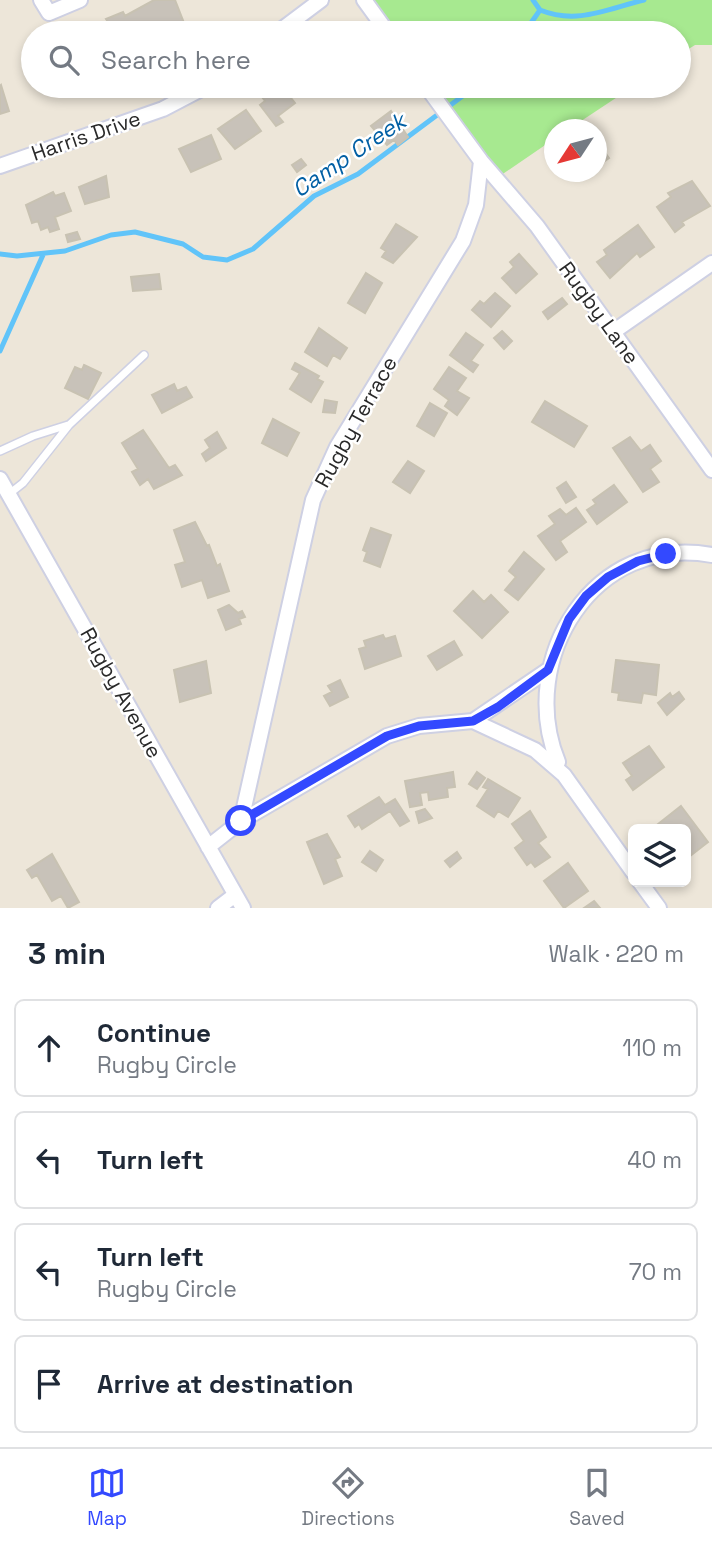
<!DOCTYPE html>
<meta charset="utf-8">
<style>
:root{--surface:#fff;--page:#f6f6f7;--text:#1f2937;--muted:#747a83;--line:#e0e1e3;--accent:#3349ff}
body{margin:0;font-family:"Space Grotesk",sans-serif;background:var(--page);color:var(--text)}
.controls{position:absolute;right:21px;bottom:21px;display:grid;overflow:hidden;border-radius:10px;box-shadow:0 4px 10px #0003}
.controls button{width:63px;height:63px;display:grid;place-items:center;padding:0;border:0;border-bottom:2px solid var(--line);background:var(--surface);color:var(--text);font:35px sans-serif}
.compass{position:absolute;left:544px;top:119px;width:63px;height:63px;border-radius:50%;background:var(--surface);box-shadow:0 4px 10px #0003;rotate:234deg}
.stop{position:absolute;width:21px;height:21px;margin:-16px;border:5px solid #3349ff;border-radius:50%;background:#fff}
.stop.end{background:#3349ff;border-color:#fff;box-shadow:0 2px 7px #0008}
.list{margin:0;padding:0;list-style:none}
h2{display:flex;justify-content:space-between;align-items:center;height:91px;margin:0;padding:0 28px;font-size:30px}
h2 small{font-size:23px;font-weight:400;color:var(--muted)}
.list li{display:grid;grid-template-columns:46px 1fr auto;gap:21px;align-items:center;box-sizing:border-box;height:98px;margin:0 14px 14px;padding:0 14px;border:2px solid var(--line);border-radius:10px}
.list b{display:block;font-size:26px;white-space:nowrap}
.list p{margin:0;font-size:23px;white-space:nowrap;color:var(--muted)}
.list em{font-size:23px;font-style:normal;color:var(--muted)}
.icon{flex:none;width:38px;height:38px;fill:none;stroke:currentColor;stroke-width:2;stroke-linecap:round;stroke-linejoin:round}
.map{position:relative;flex:none;width:712px;height:908px;overflow:hidden}
.search{position:absolute;background:var(--surface);box-shadow:0 4px 10px #0003;left:21px;right:21px;top:21px;height:77px;display:flex;align-items:center;gap:18px;box-sizing:border-box;padding:0 24px;border-radius:38px;color:var(--muted);font-size:26px}
.sheet{height:539px;background:var(--surface)}
nav{display:flex;justify-content:space-around;align-items:center;box-sizing:border-box;height:98px;border-top:2px solid var(--line);background:var(--surface);font-size:19px;color:var(--muted)}
nav a{display:grid;justify-items:center;gap:4px}
nav .on{color:var(--accent)}
.map>svg:first-child{display:block}
.green{fill:#a7e990}
.lines{fill:none;stroke-linecap:round;stroke-linejoin:round}
.stream{stroke:#61c4f9;stroke-width:5}
.building{fill:#c8c2b9;stroke:#c8c2b2;stroke-width:2}
.lane-casing{stroke:#ced0e3;stroke-width:10}
.street-casing{stroke:#ced0e3;stroke-width:18}
.lane{stroke:#fff;stroke-width:7}
.street{stroke:#fff;stroke-width:14}
.route{stroke:#3349ff;stroke-width:9}
.labels{text-anchor:middle;stroke-width:5;stroke-linejoin:round;paint-order:stroke}
.street-label{font-size:21px;fill:#292929;stroke:#fff}
.water-label{font-size:23px;font-style:italic;fill:#015fa4;stroke:#fff}
</style>
<div class="map">
<svg width="712" height="908" viewBox="0 0 712 908">
<rect width="100%" height="100%" fill="#ede6d9"/>
<path class="green" d="M369 0H712V45H695L679 55V33H391Z
M426 86H634L569 129 554 130V139L491 182Z"/>
<g class="lines">
<path class="stream" d="M533 0 540 10
M540 10C577 25 607 9 644 0
M524 33 540 10
M0 254 17 256 65 251 111 235 135 232 183 244 203 257 227 260 253 249 314 196 358 174 476 86
M0 351 43 255"/>
</g>
<path class="building" d="M154 0H175L184 23 159 33H71L108 22 106 19 123 12 125 16Z
M1 85 9 111 0 114V86Z
M304 86H319L310 93Z
M283 88 295 103 278 116 283 122 276 126 260 105 265 101 262 97 273 89 277 93Z
M246 110 261 131 235 149 218 129Z
M391 111 408 137 398 145 394 140 387 145 371 126Z
M211 135 221 159 191 172 179 149Z
M596 141 609 158 596 167Z
M301 159 306 165 297 172 292 165Z
M575 172H591L579 177Z
M106 176 109 197 85 204 79 187Z
M692 181 710 206 682 222 684 225 675 232 657 207 671 197 668 193Z
M53 192 55 196 64 193 71 211 55 217 59 229 50 232 48 227 41 230 38 221 32 223 26 205Z
M396 224 417 237 393 263 382 257 386 251 381 248Z
M638 225 654 247 640 257 637 253 610 278 597 262 607 255 604 250Z
M77 232 80 239 68 242 66 235Z
M519 254 537 274 516 293 502 278 514 267 510 262Z
M366 273 382 283 365 313 348 303Z
M159 274 161 289 133 291 131 277Z
M495 293 510 306 491 327 472 310 480 301 484 304Z
M562 298 567 304 548 319 543 312Z
M319 328 347 348 340 359 333 355 327 366 305 352Z
M502 331 512 341 504 349 494 338Z
M466 333 483 345 471 361 478 365 473 372 450 355Z
M295 363 319 376 317 379 323 382 311 402 290 389 300 373 292 369Z
M84 365 101 373 88 399 65 388 75 367 82 370Z
M449 367 466 378 457 391 469 398 457 415 445 406 449 400 434 389Z
M174 384 177 391 186 387 192 397 162 413 152 395Z
M325 400 337 402 335 413 323 412Z
M545 401 587 426 574 447 532 422Z
M430 403 447 413 434 436 417 426Z
M273 419 299 433 287 456 262 443Z
M143 430 169 468 175 465 182 475 154 489 148 479 140 485 132 472 138 469 122 443Z
M217 432 226 448 206 461 202 454 210 448 205 440Z
M630 437 641 451 650 445 661 461 650 469 659 482 643 492 613 448Z
M408 461 424 471 410 493 393 482Z
M566 482 576 497 566 503 557 488Z
M614 485 627 502 597 524 587 510 596 504 593 500Z
M576 508 586 522 560 541 567 552 556 560 538 536 555 524 549 516 560 509 566 515Z
M195 522 207 546 209 545 217 566 220 564 229 591 208 598 202 580 182 587 175 565 185 562 174 530Z
M371 528 391 535 380 567 364 561 367 552 363 550Z
M524 552 544 569 518 600 505 590 516 577 509 571Z
M473 591 484 602 491 595 508 612 482 638 454 611Z
M229 605 238 613 242 611 245 617 239 619 241 624 226 630 218 610Z
M383 635 385 639 395 636 401 656 365 669 359 649 366 647 364 641Z
M454 641 462 655 437 670 428 656Z
M616 660 659 665 656 695 643 693 641 703 618 700 619 693 612 692Z
M206 661 211 693 180 702 174 670Z
M340 680 348 697 330 706 324 696 332 692 328 686Z
M679 692 684 699 667 715 658 703 670 693 672 697Z
M649 746 664 767 633 790 626 780 632 776 623 763Z
M453 772 455 787 447 788 448 797 429 800 428 792 420 793 422 805 410 807 405 781Z
M477 772 485 778 477 789 469 784Z
M488 779 520 798 508 817 498 811 494 817 477 806 488 789 483 787Z
M379 797 385 805 395 799 409 821 400 826 390 811 362 829 359 824 355 827 348 816Z
M681 806 708 842 690 856 686 850V829H663L658 824Z
M425 809 432 818 419 823 416 812Z
M530 811 546 837 538 843 550 857 535 867 531 862 527 865 515 848 524 841 512 824Z
M327 834 340 857 335 859 342 876 324 884 307 842Z
M370 851 383 860 376 871 362 862Z
M457 852 461 858 450 867 445 861Z
M52 854 79 902 68 908 61 896 52 901 37 875 32 878 27 870Z
M568 863 588 891 564 908 544 881Z
M594 901 600 908H584Z"/>
<g class="lines">
<g class="lane-casing">
<path id="lane" d="M0 451 33 436 68 425
M9 494 23 483 69 425 144 355"/>
</g>
<g class="street-casing">
<path id="street" d="M41 0 49 13 80 0
M364 0 388 33
M277 33 321 0
M426 86 481 161 537 226 712 470
M0 166 163 109 207 86
M613 332 712 263
M0 479 243 908
M473 721 548 670
M556 767 558 762C516 659 594 533 712 555
M241 821 313 500 337 447 463 241 476 205 481 161
M208 847 241 821 387 736 419 726 473 721 535 750 564 775 633 872
M640 882 659 908
M218 908 235 895"/>
</g>
<use href="#lane" class="lane"/>
<use href="#street" class="street"/>
</g>
<g class="lines">
<path class="route" d="M241 821 387 736 419 726 473 721 498 707 548 670 569 619 586 596 608 577 638 561 666 554"/>
</g>
<g class="labels">
<g class="street-label">
<text transform="translate(86 136) rotate(-19)" y="7">Harris Drive</text>
<text transform="translate(599 313) rotate(54)" y="7">Rugby Lane</text>
<text transform="translate(356 422) rotate(-61)" y="7">Rugby Terrace</text>
<text transform="translate(121 693) rotate(61)" y="7">Rugby Avenue</text>
</g>
<g class="water-label">
<text transform="translate(349 155) rotate(-34)" y="8">Camp Creek</text>
</g>
</g>
</svg>
<div class="controls">
<button><svg class="icon" aria-label="layers" viewBox="0 0 24 24"><path d="M12 4l9 5-9 5-9-5zM3 14l9 5 9-5"/></svg></button>
</div>
<svg class="compass" viewBox="-18 -18 36 36"><path d="M0-13l5 13h-10z" fill="#e53935"/><path d="M0 13l5-13h-10z" fill="#747a83"/></svg>
<div class="stop" style="left:241px;top:821px"></div>
<div class="stop end" style="left:666px;top:554px"></div>
<div class="search"><svg class="icon" aria-label="search" viewBox="0 0 24 24"><circle cx="10" cy="10" r="6"/><path d="M15 15l6 6"/></svg>Search here</div>
</div>
<section class="sheet">
<h2>3 min<small>Walk · 220 m</small></h2>
<ul class="list">
<li><svg class="icon" aria-label="ahead" viewBox="0 0 24 24"><path d="M12 20V5M6 11l6-6 6 6"/></svg><div><b>Continue</b><p>Rugby Circle</p></div><em>110 m</em></li>
<li><svg class="icon" aria-label="left" viewBox="0 0 24 24"><path d="M17 20v-9H6M10 6l-5 5 5 5"/></svg><div><b>Turn left</b></div><em>40 m</em></li>
<li><svg class="icon" aria-label="left" viewBox="0 0 24 24"><path d="M17 20v-9H6M10 6l-5 5 5 5"/></svg><div><b>Turn left</b><p>Rugby Circle</p></div><em>70 m</em></li>
<li><svg class="icon" aria-label="arrive" viewBox="0 0 24 24"><path d="M6 21V4h12l-3 4 3 4H6"/></svg><div><b>Arrive at destination</b></div></li>
</ul>
</section>
<nav>
<a class="on"><svg class="icon" aria-label="map" viewBox="0 0 24 24"><path d="M3 6l6-2 6 2 6-2v14l-6 2-6-2-6 2zM9 4v14M15 6v14"/></svg>Map</a>
<a><svg class="icon" aria-label="directions" viewBox="0 0 24 24"><path d="M12 3l9 9-9 9-9-9zM9 14v-3h6M13 9l2 2-2 2"/></svg>Directions</a>
<a><svg class="icon" aria-label="saved" viewBox="0 0 24 24"><path d="M7 4h10v16l-5-4-5 4z"/></svg>Saved</a>
</nav>
